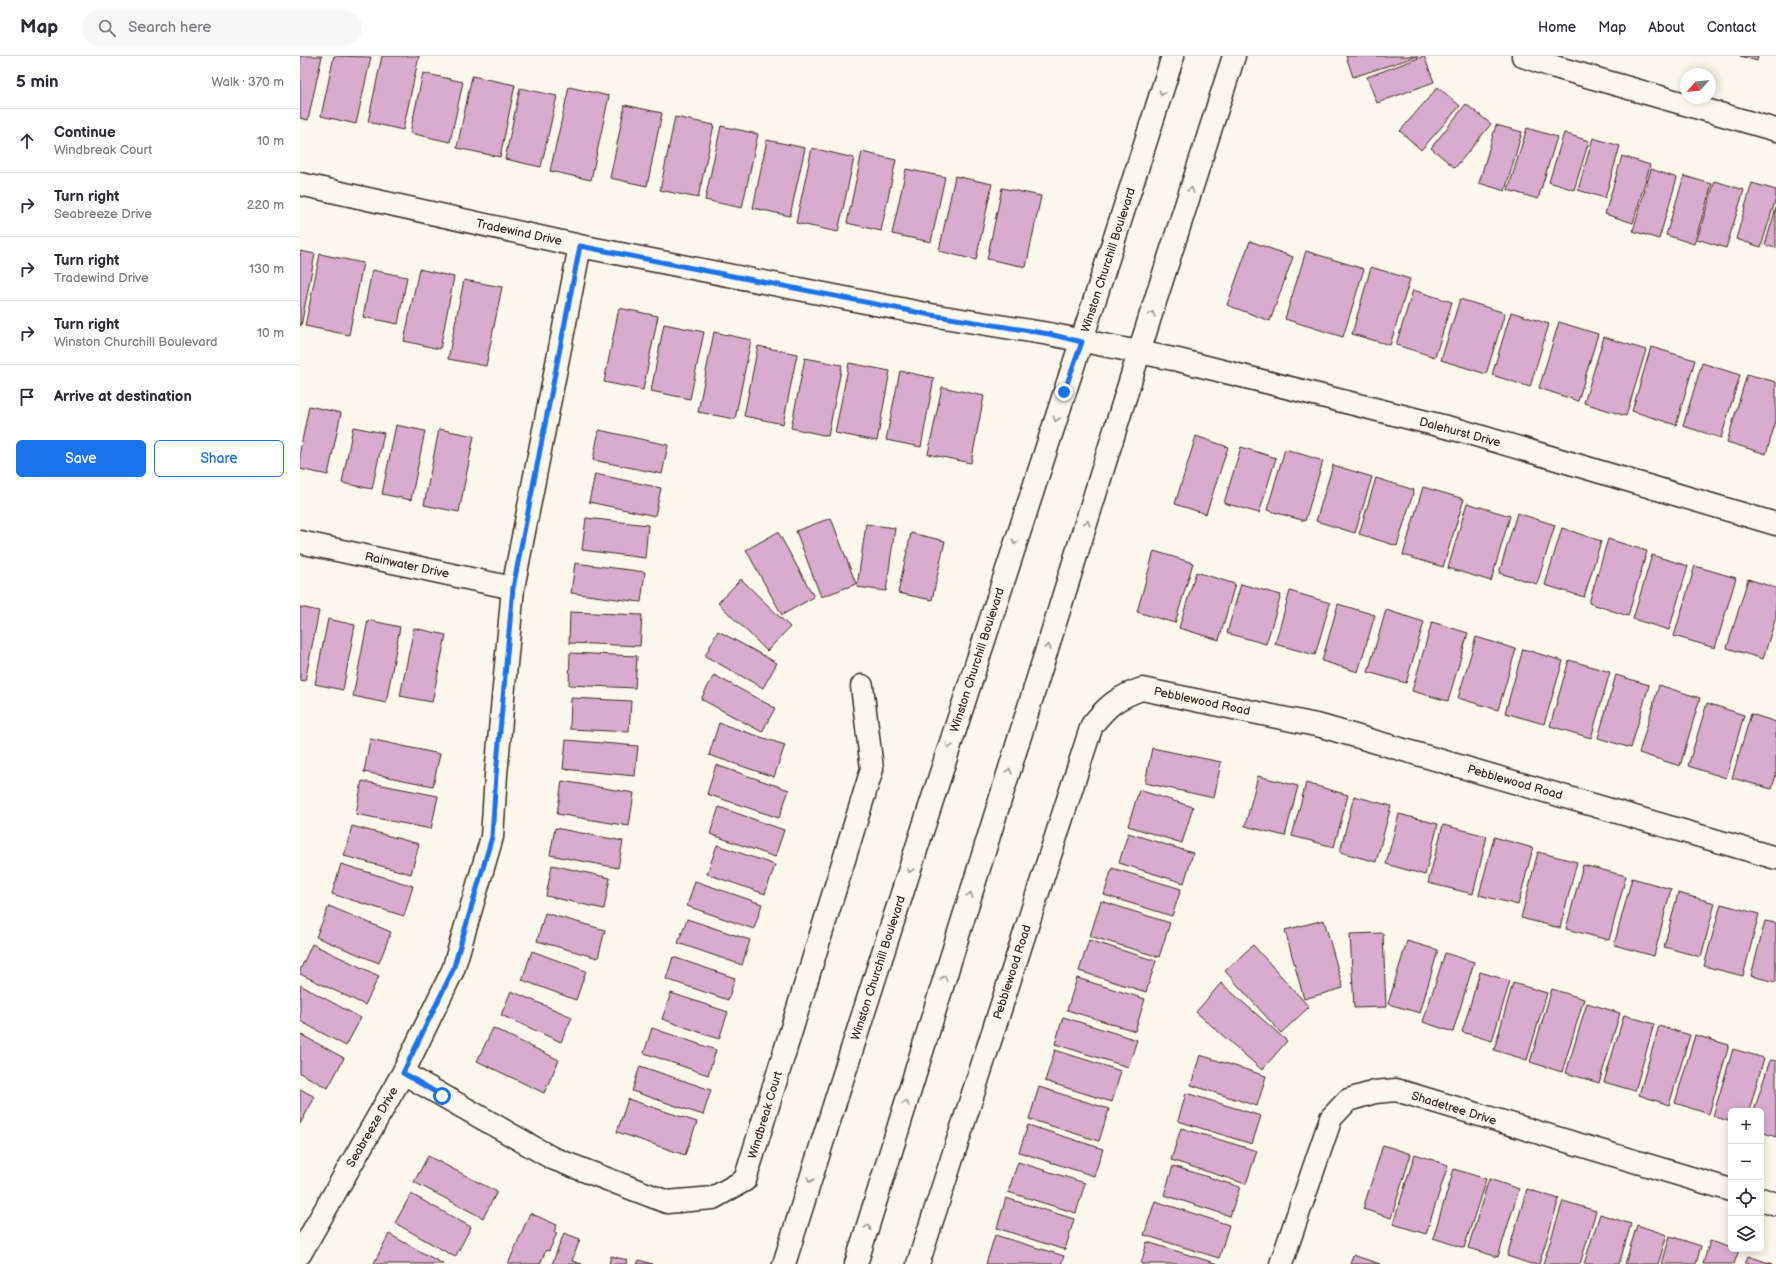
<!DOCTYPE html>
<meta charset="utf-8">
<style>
:root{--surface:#fff;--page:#f7f7f7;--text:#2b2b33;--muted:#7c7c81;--line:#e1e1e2;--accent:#1a73e8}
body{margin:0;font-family:"Balsamiq Sans",sans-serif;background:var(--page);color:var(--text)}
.controls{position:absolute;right:12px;bottom:12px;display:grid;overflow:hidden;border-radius:6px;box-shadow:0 2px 10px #0003}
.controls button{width:36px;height:36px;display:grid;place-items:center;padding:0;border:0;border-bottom:1px solid var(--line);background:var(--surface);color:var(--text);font:20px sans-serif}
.compass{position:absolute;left:1380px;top:12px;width:36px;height:36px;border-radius:50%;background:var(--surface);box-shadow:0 2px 10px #0003;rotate:243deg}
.stop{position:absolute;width:12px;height:12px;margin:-9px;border:3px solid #1a73e8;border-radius:50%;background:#fff}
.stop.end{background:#1a73e8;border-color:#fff;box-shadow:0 1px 4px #0008}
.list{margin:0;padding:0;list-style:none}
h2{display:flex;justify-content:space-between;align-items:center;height:52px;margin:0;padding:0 16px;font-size:17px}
h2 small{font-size:13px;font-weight:400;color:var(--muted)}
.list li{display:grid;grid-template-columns:26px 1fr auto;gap:12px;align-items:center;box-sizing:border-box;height:64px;padding:0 16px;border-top:1px solid var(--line)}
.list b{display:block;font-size:15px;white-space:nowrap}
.list p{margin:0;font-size:13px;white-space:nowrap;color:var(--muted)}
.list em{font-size:13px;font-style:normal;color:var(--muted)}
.actions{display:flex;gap:8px;padding:12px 16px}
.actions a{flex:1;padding:9px 0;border:1px solid var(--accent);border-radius:6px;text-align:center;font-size:14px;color:var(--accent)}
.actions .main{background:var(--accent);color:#fff}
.icon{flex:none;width:22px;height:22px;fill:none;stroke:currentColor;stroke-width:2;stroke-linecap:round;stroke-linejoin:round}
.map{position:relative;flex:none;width:1476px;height:1208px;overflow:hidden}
header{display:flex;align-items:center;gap:24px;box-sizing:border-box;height:56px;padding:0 20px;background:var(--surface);border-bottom:1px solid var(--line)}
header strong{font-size:19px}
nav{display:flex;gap:22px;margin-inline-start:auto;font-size:14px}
.search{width:280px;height:36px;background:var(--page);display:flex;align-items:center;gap:10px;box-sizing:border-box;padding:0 14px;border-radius:22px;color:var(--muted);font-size:15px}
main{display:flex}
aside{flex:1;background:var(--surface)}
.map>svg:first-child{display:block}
.building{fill:#d9accf;stroke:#3b2a1e}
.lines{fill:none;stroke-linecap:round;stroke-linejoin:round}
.minor-casing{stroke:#3b2a1e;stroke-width:25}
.secondary-casing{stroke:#3b2a1e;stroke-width:25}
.minor{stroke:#fbf7ec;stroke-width:22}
.secondary{stroke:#fbf7ec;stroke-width:22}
.oneway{stroke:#9b9085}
.route{stroke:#1a73e8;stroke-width:5}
.labels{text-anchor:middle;stroke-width:3;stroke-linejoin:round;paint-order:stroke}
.street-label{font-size:12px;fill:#3b2a1e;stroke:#fbf7ec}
</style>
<header>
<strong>Map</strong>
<div class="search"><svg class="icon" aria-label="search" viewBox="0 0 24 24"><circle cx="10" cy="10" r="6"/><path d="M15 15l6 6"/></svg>Search here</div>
<nav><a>Home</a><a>Map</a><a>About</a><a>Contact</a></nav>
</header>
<main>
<aside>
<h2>5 min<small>Walk · 370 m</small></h2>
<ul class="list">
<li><svg class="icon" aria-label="ahead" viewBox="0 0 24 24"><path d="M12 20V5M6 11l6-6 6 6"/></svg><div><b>Continue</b><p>Windbreak Court</p></div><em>10 m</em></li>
<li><svg class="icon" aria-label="right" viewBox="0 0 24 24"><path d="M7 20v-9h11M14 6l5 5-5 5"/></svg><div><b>Turn right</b><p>Seabreeze Drive</p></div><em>220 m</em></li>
<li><svg class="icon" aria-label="right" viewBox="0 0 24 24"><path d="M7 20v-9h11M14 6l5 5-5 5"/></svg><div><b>Turn right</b><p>Tradewind Drive</p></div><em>130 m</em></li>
<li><svg class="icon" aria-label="right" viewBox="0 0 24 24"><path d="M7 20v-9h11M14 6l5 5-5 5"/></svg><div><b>Turn right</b><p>Winston Churchill Boulevard</p></div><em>10 m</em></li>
<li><svg class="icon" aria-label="arrive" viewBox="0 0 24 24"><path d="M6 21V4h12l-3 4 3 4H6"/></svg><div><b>Arrive at destination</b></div></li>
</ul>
<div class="actions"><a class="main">Save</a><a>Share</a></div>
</aside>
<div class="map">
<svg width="1476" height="1208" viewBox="0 0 1476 1208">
<rect width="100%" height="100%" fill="#fbf7ec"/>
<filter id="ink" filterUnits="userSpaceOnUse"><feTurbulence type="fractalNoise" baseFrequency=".025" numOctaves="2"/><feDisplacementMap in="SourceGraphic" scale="8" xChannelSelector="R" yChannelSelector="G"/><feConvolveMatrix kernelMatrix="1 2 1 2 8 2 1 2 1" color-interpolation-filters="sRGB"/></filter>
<g filter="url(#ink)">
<path class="building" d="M0 0H22L8 64 0 62Z
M34 0 71 1 56 68 21 60Z
M82 0H119L103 74 68 66Z
M1046 0H1118L1053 21Z
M1124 0 1134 26 1077 47 1067 21Z
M1440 0H1458L1457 5Z
M123 17 163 26 150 86 110 77Z
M172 20 215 29 200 101 157 92Z
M269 31 309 40 291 124 250 115Z
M1138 31 1160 50 1121 94 1100 75Z
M220 32 257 40 241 111 205 103Z
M1166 48 1191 68 1155 112 1131 92Z
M325 49 362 57 347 130 310 122Z
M375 61 414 69 398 142 360 134Z
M1196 69 1222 76 1205 135 1179 127Z
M421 70 458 78 442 152 405 144Z
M1227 72 1257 81 1238 143 1208 134Z
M1264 77 1289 85 1274 134 1249 126Z
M1293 82 1320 90 1305 142 1278 134Z
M467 84 505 92 490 160 453 152Z
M512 92 554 102 538 176 496 167Z
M562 96 596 104 581 175 547 167Z
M1322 100 1350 109 1333 167 1305 158Z
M606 113 645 121 631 186 592 178Z
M1351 113 1377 122 1359 183 1333 175Z
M655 120 692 128 676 204 639 195Z
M1384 120 1412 128 1394 188 1366 179Z
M1415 125 1444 134 1426 192 1397 183Z
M1452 127 1476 134V142L1461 191 1436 183Z
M702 132 741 140 726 211 687 203Z
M1476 152V192L1465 189Z
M950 185 993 201 970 265 927 249Z
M0 195 15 198 1 270 0 269Z
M1006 195 1064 213 1043 281 985 263Z
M20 198 63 207 49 279 5 270Z
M1071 211 1110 223 1090 289 1052 278Z
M119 213 154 221 140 293 104 285Z
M72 214 107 221 98 268 63 261Z
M164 224 202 231 186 310 148 303Z
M1113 234 1152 246 1135 301 1096 289Z
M1160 243 1205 257 1186 318 1141 304Z
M319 252 358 260 343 334 304 326Z
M1211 256 1249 268 1230 331 1192 319Z
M1259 266 1298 278 1278 345 1239 332Z
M364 268 404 276 390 343 351 335Z
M414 276 451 284 435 363 398 356Z
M1304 281 1346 294 1326 360 1284 347Z
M458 290 497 298 483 368 444 360Z
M1351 291 1395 304 1376 369 1332 355Z
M505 302 542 309 528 380 491 372Z
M549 307 590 315 577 385 535 377Z
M1402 307 1440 319 1421 382 1383 370Z
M600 315 634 322 621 391 586 384Z
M1447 318 1476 326V365L1466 398 1427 386Z
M642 331 684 340 671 407 628 398Z
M9 350 41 357 28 419 0 413V395Z
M96 369 125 375 111 444 82 438Z
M53 371 84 377 72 433 42 427Z
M139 373 174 380 159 456 124 449Z
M299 374 368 389 362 418 293 404Z
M896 380 928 391 906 458 875 448Z
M941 391 976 402 959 457 924 447Z
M985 393 1023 405 1005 465 967 454Z
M1033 409 1072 421 1055 477 1016 465Z
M295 418 361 432 355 460 289 446Z
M1076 422 1114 434 1097 490 1059 478Z
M1123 431 1164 443 1143 511 1103 499Z
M1167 447 1210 460 1191 525 1148 512Z
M1217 457 1255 469 1237 528 1199 517Z
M286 462 348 469 345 502 282 494Z
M531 462 556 528 521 541 496 475Z
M566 468 595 472 586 535 557 531Z
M1262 472 1301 485 1284 541 1245 529Z
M478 476 514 541 482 559 446 494Z
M611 477 645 485 632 544 598 537Z
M1308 483 1347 495 1328 560 1289 547Z
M854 495 893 507 875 567 837 556Z
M1352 499 1388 510 1369 574 1333 563Z
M275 507 345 516 341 546 271 537Z
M1395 510 1436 522 1415 592 1374 580Z
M896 516 935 528 919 584 879 572Z
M441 523 490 571 467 595 418 547Z
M1448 523 1476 532V561L1463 603 1427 592Z
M941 528 981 539 966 588 927 577Z
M990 535 1030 547 1015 599 975 588Z
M1038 548 1075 559 1058 616 1022 605Z
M0 551 19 555 5 625 0 624Z
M1086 554 1124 566 1106 627 1068 616Z
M270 556 342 559 340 590 269 587Z
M28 563 55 569 43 634 15 628Z
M68 564 100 571 86 647 53 640Z
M1132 566 1168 577 1148 645 1112 635Z
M114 572 146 579 132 646 100 640Z
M418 575 477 607 463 632 405 600Z
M1176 581 1216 593 1198 654 1158 642Z
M1223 593 1263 605 1244 668 1205 657Z
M270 597 337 600 335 632 269 629Z
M1269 604 1310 616 1291 682 1250 670Z
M414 619 475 652 462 676 401 643Z
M1316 619 1349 629 1331 692 1298 682Z
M1359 629 1400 642 1380 710 1339 697Z
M271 642 331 645 329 676 270 673Z
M1407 647 1444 659 1426 722 1388 710Z
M1451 658 1476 666V719L1472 733 1432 722Z
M419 667 485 689 474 721 409 699Z
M70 683 140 698 133 730 64 716Z
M266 684 338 690 335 720 263 713Z
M852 692 921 706 914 742 845 727Z
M416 709 489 734 479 762 407 738Z
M958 720 998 730 985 780 945 770Z
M62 725 138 740 131 773 56 758Z
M262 725 334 737 329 770 257 758Z
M1006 727 1048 739 1034 791 992 780Z
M839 734 893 751 882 787 828 770Z
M1054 740 1091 750 1076 806 1040 796Z
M419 751 484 774 475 801 410 778Z
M1099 758 1138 768 1125 819 1086 808Z
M1143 769 1187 780 1173 838 1128 827Z
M52 770 119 788 111 818 44 800Z
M255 772 323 785 318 812 250 799Z
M828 777 893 797 884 827 819 807Z
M1194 781 1233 792 1218 849 1179 839Z
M417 789 475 809 465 838 407 818Z
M1238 796 1277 806 1260 872 1221 862Z
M41 808 113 830 104 860 32 838Z
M252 809 310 822 304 853 246 840Z
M1283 809 1326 820 1309 884 1266 873Z
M812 812 881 833 872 860 804 839Z
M1332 822 1371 833 1354 900 1314 889Z
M395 825 462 848 454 873 387 850Z
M1378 837 1415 847 1401 901 1364 891Z
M801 845 870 867 859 901 790 880Z
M1421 848 1459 858 1443 920 1404 910Z
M29 850 91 876 79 907 16 881Z
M245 857 305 874 298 902 237 885Z
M387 863 450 884 442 909 378 887Z
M1024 864 1043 932 1004 943 985 874Z
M1465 865 1476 867V926L1451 920Z
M1083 877 1086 951 1054 952 1050 878Z
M789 884 856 905 846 936 779 915Z
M1107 885 1138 894 1120 957 1088 948Z
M12 888 79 920 65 949 0 918V914Z
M953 889 1009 951 981 977 925 915Z
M232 895 286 915 276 944 222 924Z
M1145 897 1174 906 1153 976 1123 966Z
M373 901 435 922 428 944 366 923Z
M1180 916 1210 925 1192 985 1162 976Z
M777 922 845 943 835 975 767 954Z
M921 927 987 985 962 1014 896 956Z
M1213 927 1247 937 1227 1004 1194 994Z
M0 929 61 962 46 990 0 965Z
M1252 933 1284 943 1262 1016 1230 1006Z
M211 935 272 961 261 986 201 959Z
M371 937 428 956 419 983 362 963Z
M1287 947 1320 957 1299 1027 1266 1017Z
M1324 959 1354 968 1335 1035 1304 1026Z
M763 961 837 984 828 1011 755 988Z
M1359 970 1390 979 1369 1049 1339 1039Z
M193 972 259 1004 244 1037 177 1005Z
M352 972 416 994 408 1019 344 997Z
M0 978 44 1002 28 1032 0 1017Z
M1395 979 1429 989 1409 1058 1375 1047Z
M1433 993 1464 1002 1449 1055H1431V1066L1413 1060Z
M755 994 821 1015 812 1046 745 1025Z
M900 999 966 1020 957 1050 891 1029Z
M1470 1004 1476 1005V1081L1461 1076V1055H1454Z
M340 1010 411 1034 403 1059 332 1035Z
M739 1031 809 1053 799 1085 729 1063Z
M0 1033 15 1041 0 1068Z
M886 1037 961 1060 952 1088 878 1065Z
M328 1043 397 1066 385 1099 317 1076Z
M728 1069 803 1093 794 1120 719 1096Z
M881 1072 957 1095 946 1128 871 1104Z
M1083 1089 1111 1098 1091 1162 1063 1153Z
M1115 1098 1148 1109 1126 1178 1093 1168Z
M128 1100 197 1136 183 1162 114 1126Z
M718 1106 785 1127 776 1157 708 1136Z
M873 1110 940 1131 930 1160 864 1139Z
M1154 1113 1186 1123 1164 1192 1133 1182Z
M1189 1123 1219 1133 1198 1201 1168 1192Z
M1227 1133 1259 1143 1239 1208H1231L1207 1200Z
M111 1138 171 1171 155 1201 95 1167Z
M706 1142 774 1163 765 1194 697 1172Z
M855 1145 929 1169 919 1202 844 1179Z
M1263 1145 1296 1155 1280 1208H1243Z
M230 1157 257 1169 254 1176 257 1177 249 1195 246 1194 240 1208H208Z
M1300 1158 1331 1168 1319 1208H1284Z
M1337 1169 1367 1179 1358 1208H1325Z
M264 1177 280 1183 272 1205 282 1208H252Z
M89 1178 143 1208H76L74 1207Z
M695 1179 764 1200 761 1208H686Z
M1370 1180 1401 1190 1396 1208H1362Z
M1410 1185 1431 1192V1193L1439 1194 1434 1208H1403Z
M847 1186 918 1208H841Z
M1053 1199 1080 1208H1050Z
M311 1200 327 1204 326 1208H309Z
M1448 1200 1472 1208H1445Z
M339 1204 352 1208H337Z"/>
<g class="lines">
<g class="minor-casing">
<path id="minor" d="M1223 0 1255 11 1476 74
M0 128 280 190 631 259 749 278 878 304 1162 375 1476 468
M0 486 213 532
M103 1017 252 1102 367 1146 413 1142 445 1124 572 713 562 630
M1461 1143 1476 1148
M0 1198 103 1017 153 914 192 781 196 719 213 532 280 190
M618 1208 792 669C808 649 818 641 842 633L1021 670 1476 802
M981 1208 1031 1062 1048 1044 1075 1036 1096 1034 1431 1134"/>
</g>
<g class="secondary-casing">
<path id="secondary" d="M484 1208C610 804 745 403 873 0
M556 1208 851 258 934 0"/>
</g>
<use href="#minor" class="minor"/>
<use href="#secondary" class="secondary"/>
</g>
<defs><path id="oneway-chevron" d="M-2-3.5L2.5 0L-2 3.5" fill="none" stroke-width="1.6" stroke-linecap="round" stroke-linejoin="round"/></defs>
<g class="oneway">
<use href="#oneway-chevron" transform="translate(862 37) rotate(108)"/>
<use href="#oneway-chevron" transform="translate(891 134) rotate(-72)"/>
<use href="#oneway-chevron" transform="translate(852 258) rotate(-73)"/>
<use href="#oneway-chevron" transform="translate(756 363) rotate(108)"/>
<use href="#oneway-chevron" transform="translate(787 467) rotate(-73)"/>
<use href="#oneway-chevron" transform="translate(715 486) rotate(108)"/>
<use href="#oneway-chevron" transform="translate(748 591) rotate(-73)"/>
<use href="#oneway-chevron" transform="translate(649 690) rotate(108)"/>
<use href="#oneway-chevron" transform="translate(709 715) rotate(-73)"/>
<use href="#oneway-chevron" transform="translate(610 814) rotate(108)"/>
<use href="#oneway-chevron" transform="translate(670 839) rotate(-73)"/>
<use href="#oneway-chevron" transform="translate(644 922) rotate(-73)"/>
<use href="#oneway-chevron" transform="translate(606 1047) rotate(-73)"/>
<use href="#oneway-chevron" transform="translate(510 1124) rotate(107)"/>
<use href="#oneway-chevron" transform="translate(568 1171) rotate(-72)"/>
</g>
</g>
<g class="lines" filter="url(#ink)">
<path class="route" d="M142 1040 103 1017 153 914 192 781 196 719 213 532 280 190 631 259 749 278 782 286 764 336"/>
</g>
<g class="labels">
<g class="street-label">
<text transform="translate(219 176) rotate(12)" y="4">Tradewind Drive</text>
<text transform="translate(808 204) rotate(-72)" y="4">Winston Churchill Boulevard</text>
<text transform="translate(1160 376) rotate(15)" y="4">Dalehurst Drive</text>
<text transform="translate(107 509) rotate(12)" y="4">Rainwater Drive</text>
<text transform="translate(677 604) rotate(-72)" y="4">Winston Churchill Boulevard</text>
<text transform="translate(902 645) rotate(12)" y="4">Pebblewood Road</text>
<text transform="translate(1215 726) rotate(16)" y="4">Pebblewood Road</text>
<text transform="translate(578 912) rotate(-72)" y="4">Winston Churchill Boulevard</text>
<text transform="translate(712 916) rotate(-72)" y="4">Pebblewood Road</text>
<text transform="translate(1154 1052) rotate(17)" y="4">Shadetree Drive</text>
<text transform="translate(465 1059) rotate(-73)" y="4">Windbreak Court</text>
<text transform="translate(72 1071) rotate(-60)" y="4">Seabreeze Drive</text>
</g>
</g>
</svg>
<div class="controls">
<button>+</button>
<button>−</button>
<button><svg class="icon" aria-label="locate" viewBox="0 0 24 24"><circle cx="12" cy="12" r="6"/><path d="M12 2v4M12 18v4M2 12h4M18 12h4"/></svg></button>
<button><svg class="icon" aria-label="layers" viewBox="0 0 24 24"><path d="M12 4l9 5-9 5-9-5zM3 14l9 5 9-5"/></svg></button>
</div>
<svg class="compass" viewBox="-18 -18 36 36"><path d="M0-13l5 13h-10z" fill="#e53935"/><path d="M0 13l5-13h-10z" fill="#7c7c81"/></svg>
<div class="stop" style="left:142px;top:1040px"></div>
<div class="stop end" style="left:764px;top:336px"></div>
</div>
</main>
